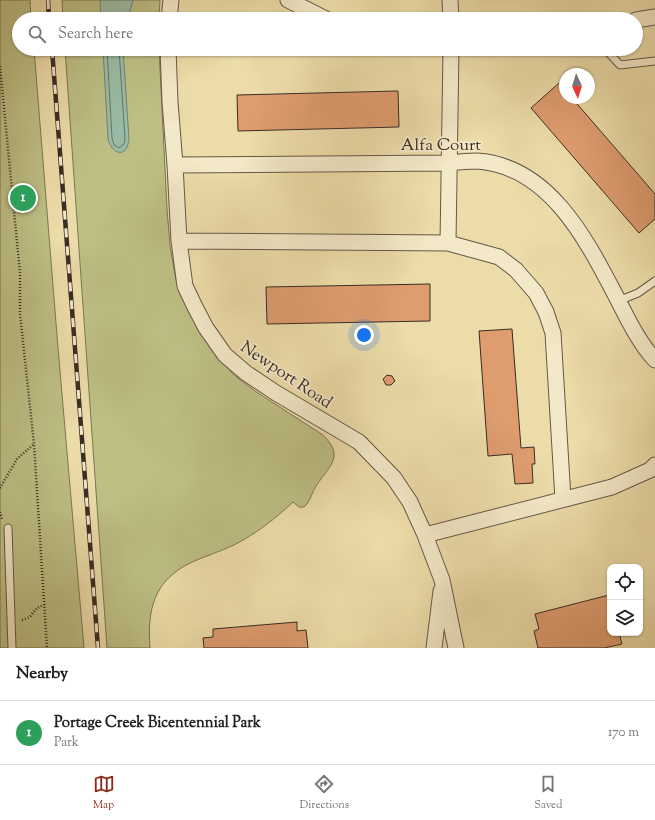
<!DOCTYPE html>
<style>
:root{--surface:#fff;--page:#f6f6f6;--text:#202124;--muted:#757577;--line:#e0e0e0;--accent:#8f2418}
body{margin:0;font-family:"Sorts Mill Goudy",serif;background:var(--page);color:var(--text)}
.controls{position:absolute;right:12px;bottom:12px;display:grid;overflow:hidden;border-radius:8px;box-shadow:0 1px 3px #0004}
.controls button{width:36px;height:36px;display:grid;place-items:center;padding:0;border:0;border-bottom:1px solid var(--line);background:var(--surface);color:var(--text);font:20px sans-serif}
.compass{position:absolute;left:559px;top:68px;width:36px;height:36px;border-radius:50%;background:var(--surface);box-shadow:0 1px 3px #0004;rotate:176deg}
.you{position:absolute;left:364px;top:335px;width:14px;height:14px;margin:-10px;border:3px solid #fff;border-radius:50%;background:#1a73e8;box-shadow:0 0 0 6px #1a73e833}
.badge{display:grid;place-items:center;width:26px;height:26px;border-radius:50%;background:var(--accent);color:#fff;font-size:13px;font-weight:700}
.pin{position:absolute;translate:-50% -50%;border:2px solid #fff;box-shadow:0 1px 4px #0006}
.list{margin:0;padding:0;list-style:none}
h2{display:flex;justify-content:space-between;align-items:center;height:52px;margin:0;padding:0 16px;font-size:17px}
h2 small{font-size:13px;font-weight:400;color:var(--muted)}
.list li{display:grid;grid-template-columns:26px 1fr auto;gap:12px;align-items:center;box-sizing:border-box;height:64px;padding:0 16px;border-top:1px solid var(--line)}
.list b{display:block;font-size:15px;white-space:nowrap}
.list p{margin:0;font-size:13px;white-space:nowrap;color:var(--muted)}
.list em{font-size:13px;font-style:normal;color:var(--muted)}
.icon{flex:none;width:22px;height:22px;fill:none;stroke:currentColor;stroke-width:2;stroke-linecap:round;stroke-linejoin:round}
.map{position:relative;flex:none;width:655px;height:648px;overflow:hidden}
.search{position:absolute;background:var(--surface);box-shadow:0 1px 3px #0004;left:12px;right:12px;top:12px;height:44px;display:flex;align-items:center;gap:10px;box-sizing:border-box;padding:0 14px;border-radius:22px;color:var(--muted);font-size:15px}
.sheet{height:116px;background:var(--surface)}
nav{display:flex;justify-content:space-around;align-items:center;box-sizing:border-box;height:56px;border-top:1px solid var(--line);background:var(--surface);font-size:11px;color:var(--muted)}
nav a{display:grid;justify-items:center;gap:2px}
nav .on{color:var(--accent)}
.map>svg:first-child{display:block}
.green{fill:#bdbf85;stroke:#7c7656}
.water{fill:#99bca6;stroke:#738273}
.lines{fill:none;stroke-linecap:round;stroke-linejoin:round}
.shore{stroke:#6a7466;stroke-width:1}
.building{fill:#de9c6f;stroke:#3a2c26}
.lane-casing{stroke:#665847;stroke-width:9}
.street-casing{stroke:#665847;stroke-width:17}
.path{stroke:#3a2c26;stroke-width:2.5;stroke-dasharray:1 2;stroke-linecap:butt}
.lane{stroke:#f3e8c7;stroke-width:7}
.street{stroke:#f3e8c7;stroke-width:15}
.rail-casing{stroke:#3a2c26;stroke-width:4.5}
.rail{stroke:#f3e8c7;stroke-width:3;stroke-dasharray:9;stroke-linecap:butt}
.labels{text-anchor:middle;stroke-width:3.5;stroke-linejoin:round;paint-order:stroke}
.street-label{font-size:17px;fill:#3a2c26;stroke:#f3e8c7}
</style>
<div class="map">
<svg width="655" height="648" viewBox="0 0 655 648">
<rect width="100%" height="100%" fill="#ecdca9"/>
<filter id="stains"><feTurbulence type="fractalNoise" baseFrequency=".005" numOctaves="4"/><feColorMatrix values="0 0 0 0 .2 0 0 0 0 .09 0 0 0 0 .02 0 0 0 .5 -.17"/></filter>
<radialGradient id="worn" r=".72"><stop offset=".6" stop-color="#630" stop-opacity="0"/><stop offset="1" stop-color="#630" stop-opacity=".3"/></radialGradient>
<path class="green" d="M0 0H30L31 19H19V49H34L58 348 84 648H0Z
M62 0H160L159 19H63Z
M65 49H159L167 209 170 246 176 280 187 308 202 336 218 357 234 375 255 391 323 435C346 458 328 466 315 488 311 495 310 502 304 507H299L293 502C275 519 257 533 234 545 221 551 206 556 192 562 154 580 147 609 150 648H107Z"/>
<path class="water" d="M100 0H133L128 19H101Z
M103 49H123L129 139C127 158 113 156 108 139Z"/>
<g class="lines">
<path class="shore" d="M107 49 112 138 114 145 119 148 124 144 125 139 119 49"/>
</g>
<path class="building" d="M559 83 565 90V98H572L655 194V219L639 233 531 108Z
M398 91 399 127 238 131 237 95Z
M430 284V321L267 324 266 287Z
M512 329 521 448 534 447 535 464H532L533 483 515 484 512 454 488 456 479 331Z
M387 375 392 376 395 381 391 385H386L383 379Z
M609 595 610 633H619L622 644 604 648H538L534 631 539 629 535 614Z
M297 622V631L306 630 308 648H204L203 638 213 637V629Z"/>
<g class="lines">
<g class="lane-casing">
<path id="lane" d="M607 49 608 52 620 65 655 61
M618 301 638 293 655 281
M8 528 12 648"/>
</g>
<g class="street-casing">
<path id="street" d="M288 0 326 19
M450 0 451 19
M169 19 171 0
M636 20 655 17
M168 49 170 102 175 165 179 241 185 286 195 307 206 328 225 355 246 373 276 393 359 442 394 478 410 502 425 535 442 580 456 648
M175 165 449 163C458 162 468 161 477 161 551 166 588 243 618 300 628 320 640 344 655 360
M179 241 448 243 499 257 516 270 536 293 546 312 553 333 563 499
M448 243 451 49
M425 535 612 487 650 470 655 465
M434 648 441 591"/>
</g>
<path class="path" d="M0 66 20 273V314L34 444 47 648
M0 488 17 459 34 444
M0 512 2 519
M22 620 30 617C34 611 37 607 44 605"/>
<use href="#lane" class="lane"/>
<use href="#street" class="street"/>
<g class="rail-casing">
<path id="rail" d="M48 0 49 19
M52 49 98 648"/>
</g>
<use href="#rail" class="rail"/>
</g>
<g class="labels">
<g class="street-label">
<text x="441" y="150">Alfa Court</text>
<text transform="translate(287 374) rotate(34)" y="6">Newport Road</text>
</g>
</g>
<rect width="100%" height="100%" filter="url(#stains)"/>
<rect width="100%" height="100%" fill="url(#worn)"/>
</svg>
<div class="controls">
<button><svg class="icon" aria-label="locate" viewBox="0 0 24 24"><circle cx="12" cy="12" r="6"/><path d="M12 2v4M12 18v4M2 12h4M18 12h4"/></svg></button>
<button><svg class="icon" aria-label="layers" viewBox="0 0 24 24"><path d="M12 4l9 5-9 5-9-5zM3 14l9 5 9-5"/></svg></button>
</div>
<svg class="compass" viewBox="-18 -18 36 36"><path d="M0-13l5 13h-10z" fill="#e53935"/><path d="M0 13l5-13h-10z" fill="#757577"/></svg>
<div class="you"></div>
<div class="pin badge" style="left:23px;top:198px;background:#2e9e5b">1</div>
<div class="search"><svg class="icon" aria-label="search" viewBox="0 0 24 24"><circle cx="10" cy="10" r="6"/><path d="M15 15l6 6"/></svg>Search here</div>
</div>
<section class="sheet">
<h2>Nearby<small></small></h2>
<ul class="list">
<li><span class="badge" style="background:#2e9e5b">1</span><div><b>Portage Creek Bicentennial Park</b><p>Park</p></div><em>170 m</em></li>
</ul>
</section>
<nav>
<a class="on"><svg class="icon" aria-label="map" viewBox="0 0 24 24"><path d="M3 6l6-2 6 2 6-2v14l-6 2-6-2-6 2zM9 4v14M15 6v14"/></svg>Map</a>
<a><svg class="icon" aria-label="directions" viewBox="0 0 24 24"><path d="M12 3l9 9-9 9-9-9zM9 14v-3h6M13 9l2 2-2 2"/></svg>Directions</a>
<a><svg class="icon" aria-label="saved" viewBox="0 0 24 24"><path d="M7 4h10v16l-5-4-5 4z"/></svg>Saved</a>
</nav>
